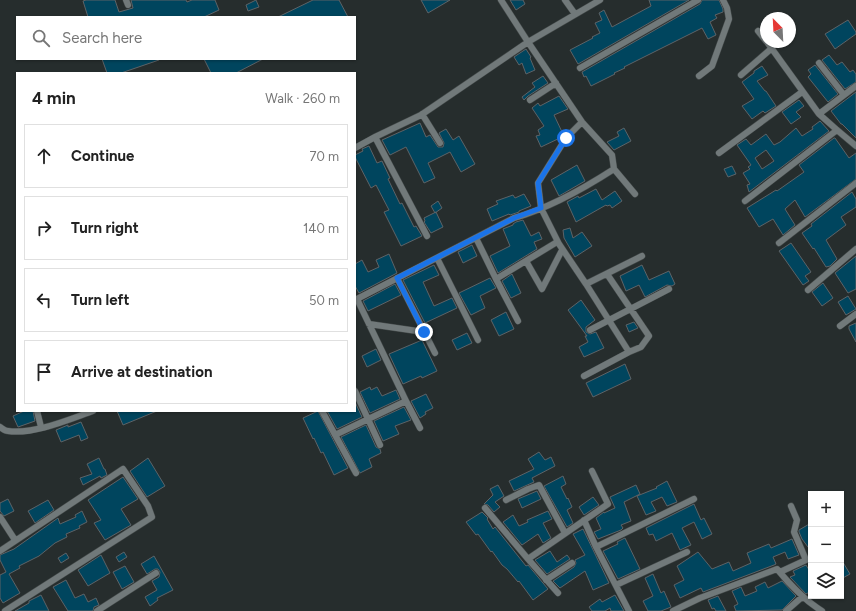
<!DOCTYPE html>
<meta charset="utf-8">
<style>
:root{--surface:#fff;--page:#f6f6f6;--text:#222;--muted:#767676;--line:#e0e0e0}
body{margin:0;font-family:Figtree,sans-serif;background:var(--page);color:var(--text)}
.controls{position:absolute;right:12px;bottom:12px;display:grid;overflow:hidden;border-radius:0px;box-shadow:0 1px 3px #0004}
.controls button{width:36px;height:36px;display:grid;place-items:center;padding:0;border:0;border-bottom:1px solid var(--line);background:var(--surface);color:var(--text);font:20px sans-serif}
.compass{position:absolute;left:760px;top:12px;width:36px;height:36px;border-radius:50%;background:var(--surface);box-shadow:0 1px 3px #0004;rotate:336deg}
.stop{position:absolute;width:12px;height:12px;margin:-9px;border:3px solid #1a73e8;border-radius:50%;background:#fff}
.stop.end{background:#1a73e8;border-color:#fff;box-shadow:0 1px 4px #0008}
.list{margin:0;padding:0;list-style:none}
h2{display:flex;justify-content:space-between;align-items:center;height:52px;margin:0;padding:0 16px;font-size:17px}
h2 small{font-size:13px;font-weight:400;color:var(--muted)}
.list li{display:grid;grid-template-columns:26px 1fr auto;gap:12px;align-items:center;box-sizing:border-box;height:64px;margin:0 8px 8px;padding:0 8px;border:1px solid var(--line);border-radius:0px}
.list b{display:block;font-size:15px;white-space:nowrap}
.list em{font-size:13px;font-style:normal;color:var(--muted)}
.icon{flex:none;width:22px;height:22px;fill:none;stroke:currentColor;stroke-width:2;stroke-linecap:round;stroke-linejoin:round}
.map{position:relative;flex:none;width:856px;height:611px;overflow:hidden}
.search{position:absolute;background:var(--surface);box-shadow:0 1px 3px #0004;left:16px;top:16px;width:340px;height:44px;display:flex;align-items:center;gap:10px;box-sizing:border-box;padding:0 14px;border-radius:0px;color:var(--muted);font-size:15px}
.panel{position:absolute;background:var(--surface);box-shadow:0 1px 3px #0004;left:16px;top:72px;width:340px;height:340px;border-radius:0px}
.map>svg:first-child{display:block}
.building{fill:#00455e;stroke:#5d6367;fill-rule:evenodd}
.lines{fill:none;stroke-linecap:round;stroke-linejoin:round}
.minor-casing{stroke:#454b4b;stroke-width:7}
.minor{stroke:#71797a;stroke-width:6}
.route{stroke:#1a73e8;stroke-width:5}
</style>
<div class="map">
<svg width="856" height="611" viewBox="0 0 856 611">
<rect width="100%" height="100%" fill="#262d2d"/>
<path class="building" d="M86 0H115L119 12 133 8 131 0H186L187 2 192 0H215L219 10 204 17H88L83 1Z
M256 0 259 7 248 11 246 5Z
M313 0H339L348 17H278Z
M421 0H450L428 13Z
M510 0H523L525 4 516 10Z
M649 0H689L578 64 570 50 593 38 592 37 600 33 595 23 602 20 599 13 604 10 612 27 651 6Z
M702 0H719L723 9V12L715 15 717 18 710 22 716 35 708 39 702 28 624 67 625 68 614 73 615 74 591 86 586 76 584 77 582 72 700 4Z
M848 20 856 32V34L835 49 825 34Z
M526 49 531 57 530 58 535 70 526 74 522 63 519 65 514 57Z
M829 55 837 65 842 62 850 72 853 70 856 74V82L845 89 822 60Z
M102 59H159V60L121 73H107Z
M204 59H263L236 73H211Z
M815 65 838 94 828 102 808 77 811 74 808 70Z
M762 66 768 75 757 81 765 91H766L776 106 765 113 763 111 752 119 742 106 754 99 742 82 754 73V71Z
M543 76 548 83 528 96 524 100 522 97 535 87 532 83Z
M856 92V138L842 124H841L831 111Z
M559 96 568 109 554 115 563 134 562 137 541 147 536 136 540 135 538 130 544 126 532 108 538 103 540 106Z
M799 100 804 106 796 112 801 117 791 124 782 112Z
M820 121 829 131 749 192 747 185 750 184 743 173 750 169 748 167 751 165 737 145 746 139 751 145 766 134 774 145 780 142 796 128 802 136 813 129 812 127ZM766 150 774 161 762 169 755 158Z
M420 123 426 137 430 135 438 147H443L444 143 439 133 446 129 453 140 459 136 475 164 461 172 450 152 428 163 435 178 424 183 406 147 390 155 382 140Z
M624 128 631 141 614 150 607 142 619 136 617 132Z
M834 138H835L849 158 856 153V179L805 217 795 200 785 209 795 225 783 235 773 219 759 227 747 208 776 190 777 191 804 172 799 165Z
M369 146 377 163 382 161 390 178 388 179 400 204 402 203 414 227 416 226 422 236 401 246 384 212 389 210 376 185 371 188 355 157V155L363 151 362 149Z
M577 165 585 181 559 196 551 180Z
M732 166 736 174 728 177 724 169Z
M596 189 602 200 615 191 622 201 612 208 610 205 607 206 606 205 576 222 567 202 578 196 579 198Z
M852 192 856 199V207L841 217 846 225 826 240 837 259 830 266 826 267 814 248 813 249 802 233 812 226 811 224Z
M524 194 531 206 519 211V212L510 215 509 214 492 221 487 209 498 204 496 201 513 195 515 198Z
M438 201 442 208 435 213 431 206Z
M436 212 443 227 431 233 424 222 425 221 424 218Z
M523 220 531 236 539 232 542 239 534 242 537 249 498 273 490 256 510 246 503 229 513 225V224L516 222Z
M570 228 573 238 582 232 592 246 575 257 564 238 563 230Z
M791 243 811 272 805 276 809 281 803 285 779 251Z
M472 245 477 256 463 263 458 252Z
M389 254 397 273 359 293 355 286V264L362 260 368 272 379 267 376 260Z
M856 256V289L848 293 835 273Z
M434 265 439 275 423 282 434 306 452 298 457 308 425 323 403 280Z
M642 265 649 280 669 271 675 284 672 286 667 285 645 297 639 285 626 291 620 276Z
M512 274 521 293 511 298 502 281Z
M490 278 496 288 480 296 485 308 471 315 459 293Z
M823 283 833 298 822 306 812 292Z
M395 284 401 295 368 311 363 301Z
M848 296 856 309 846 315 838 302Z
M581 300 595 320 586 327V332L590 334 596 332 604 348 584 357 579 347 588 342 585 336H587L568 310Z
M506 312 514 329 499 336 491 320Z
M634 322 638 328 629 332 626 325Z
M856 323V342L849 329V326Z
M467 333 472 343 457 350 452 340Z
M422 340 437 371 422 378 421 376 403 384 389 354Z
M376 349 381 360 367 367 362 356Z
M625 364 631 379 593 397 586 383Z
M370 387 371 390 377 387 382 396 396 390 400 399 370 413 360 392Z
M426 394 433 408 425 412 426 414 420 418 411 401Z
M355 402 362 417 337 429 327 411H355Z
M404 407 411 420 395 426 399 434 383 441 374 421Z
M24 411H33L35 421 18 427 13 416Z
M117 411H157L123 425Z
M318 411 348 468 334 475 323 452 321 453 314 438 313 439 303 418Z
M81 422 88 438 81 441 79 435 61 442 56 430 68 425V427Z
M366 425 376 447 380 449 381 453 369 459 372 467 360 473 341 437Z
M539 452 545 460 551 457 555 466 532 478 534 482 514 491 509 481 534 469 528 459Z
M99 458 104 469H105L107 475 101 478 100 476 83 485 80 478 92 474 87 464Z
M148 458 165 486 147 497 130 471Z
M563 476 566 484 561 487 567 499 568 498 572 507 567 510 573 523 567 527 544 486Z
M123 477 138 499 121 509 131 525 105 540 94 523 101 520 88 500Z
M667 481 677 502 667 506 662 497 651 502 656 511 646 515 637 496 657 488 656 487Z
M498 485 504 496 495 502 500 507 494 512 488 505 484 504 493 495 490 489Z
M636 485 640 494 624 502 631 521 621 525 623 528 621 530 598 539 594 532 601 529 596 518 604 512V513L615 508 610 497Z
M537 491 541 499 522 508 518 499Z
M593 497 599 505 584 515 579 507Z
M8 499 14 511 4 516 0 511V503Z
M48 500 54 510 35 523 28 511Z
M694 504 701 520 704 518 712 534 702 539 694 522 682 528 691 545 680 550 672 533 656 541 653 534 649 535 646 528Z
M82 511 87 522 79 526 80 528 66 534 67 537 55 543 39 556 19 566 20 568 9 574 20 593 3 603 0 598V575L6 572 0 560V555L14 549 58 518 60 524 76 517 75 515Z
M548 511 552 519 543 523 551 538 543 543 538 534 522 545 503 522 513 515 519 526 528 522 527 520Z
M482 512 488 518 487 519 493 529 495 527 526 566 528 565 548 589 533 600 519 581 518 582 507 569 502 565 492 551 491 552 478 534 476 535 466 522Z
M811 523V551L802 539 799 532V530Z
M583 529 609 583 593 590 585 571 560 588 553 581 574 567 576 563 575 560 585 555 573 534Z
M625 538 640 569 618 579 603 551 618 544 617 542Z
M792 539 799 555 788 559 785 552 773 557 776 564 774 565 703 592 701 588 680 598 674 585 684 580 677 566 698 552 712 569 729 562 733 571 751 563 747 553 769 544 771 548Z
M550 551 557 562 567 555 570 559 547 574 535 560Z
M124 552 127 557 119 562 116 557Z
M66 553 69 558 61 563 58 558Z
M101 555 110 573 88 586 78 570Z
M154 556 173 590 157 598 158 600 150 606 145 597 157 590 152 581 159 577 160 572 158 569H155L147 574 141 564Z
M841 559 850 574 841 579Z
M806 565 811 573V591L806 594 790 577 795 575 793 571Z
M125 566 134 582 122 589 113 572Z
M653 574 661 593 664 591 671 607 661 611H648L643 601 653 596 645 578Z
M66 580 75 598 84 594 88 602 96 598 99 605 94 607 93 611H68L53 587Z
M782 581 796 596 782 610 736 611 734 606 738 604 732 591 741 587 745 596 757 591 755 587 765 582 768 588Z
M41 595 49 611H15L29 603V601Z
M615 595 624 611H611L610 608 605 611H592L589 607 600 599 602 602Z
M718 596 726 611H716L714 608 712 609 708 600Z"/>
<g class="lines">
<g class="minor-casing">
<path id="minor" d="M126 0 128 5
M565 0 575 14
M758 31 766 41
M767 42 819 114 837 130
M819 63 844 95
M580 68 698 0
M741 75 772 48
M699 76 712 66 729 19 727 8 723 0
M530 100 556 83
M422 114 440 143
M819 114 856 86
M582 122 566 138 538 183 541 208 559 244 586 284 629 352 584 376
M355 148 375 137
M719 153 802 92
M614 169 635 194
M745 201 837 130 856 146
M427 236 375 137 421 115 528 42 501 0
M476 238 496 279 518 321
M779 243 856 183
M437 258 478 340
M526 261 542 289 562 250
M607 274 649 336 641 347 629 352
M397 278 435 353
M496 279 557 242
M586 284 642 256
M808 290 856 249
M355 300 514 218C550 208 583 189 614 169L612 155 582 122 528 42 600 0
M369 324 424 332
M840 326 856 314
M590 330 669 289
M355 391 380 445
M406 401 420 428
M37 411 41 427
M322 411 356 473
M0 427C3 429 5 431 8 431 33 435 70 419 93 411
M335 435 406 401 357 299
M506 500 528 489 539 485 565 533
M485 508 528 559 608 504 592 471
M0 517 15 540
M584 520 596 547 629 611
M596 547 694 499
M0 551 123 469 148 506 152 517 5 611
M528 559 558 593
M780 572 806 560 794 532 797 520 791 506
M546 580 572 563
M616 585 687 552
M97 611 156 573
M673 611 700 598 777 569C791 586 804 600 822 611
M786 611 802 597"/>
</g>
<use href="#minor" class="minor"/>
</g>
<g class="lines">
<path class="route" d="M424 332 397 278 514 218 541 208 538 183 566 138"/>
</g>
</svg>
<div class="controls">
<button>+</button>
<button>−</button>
<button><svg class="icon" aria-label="layers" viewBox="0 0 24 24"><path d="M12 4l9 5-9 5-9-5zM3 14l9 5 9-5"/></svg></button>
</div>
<svg class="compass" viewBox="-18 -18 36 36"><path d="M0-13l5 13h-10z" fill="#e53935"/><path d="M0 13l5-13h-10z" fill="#767676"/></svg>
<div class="stop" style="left:566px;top:138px"></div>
<div class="stop end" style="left:424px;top:332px"></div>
<div class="search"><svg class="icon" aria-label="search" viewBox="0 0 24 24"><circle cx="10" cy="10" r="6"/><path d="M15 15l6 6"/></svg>Search here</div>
<section class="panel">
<h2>4 min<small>Walk · 260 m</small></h2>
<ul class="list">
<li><svg class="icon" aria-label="ahead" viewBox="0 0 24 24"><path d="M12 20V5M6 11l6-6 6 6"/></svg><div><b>Continue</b></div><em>70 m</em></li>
<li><svg class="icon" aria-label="right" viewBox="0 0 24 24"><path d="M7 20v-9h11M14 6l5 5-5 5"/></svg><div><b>Turn right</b></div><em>140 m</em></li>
<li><svg class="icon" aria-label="left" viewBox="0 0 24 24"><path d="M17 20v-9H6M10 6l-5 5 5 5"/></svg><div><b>Turn left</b></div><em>50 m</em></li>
<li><svg class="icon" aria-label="arrive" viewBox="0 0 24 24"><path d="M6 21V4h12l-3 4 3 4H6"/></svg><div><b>Arrive at destination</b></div></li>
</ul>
</section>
</div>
